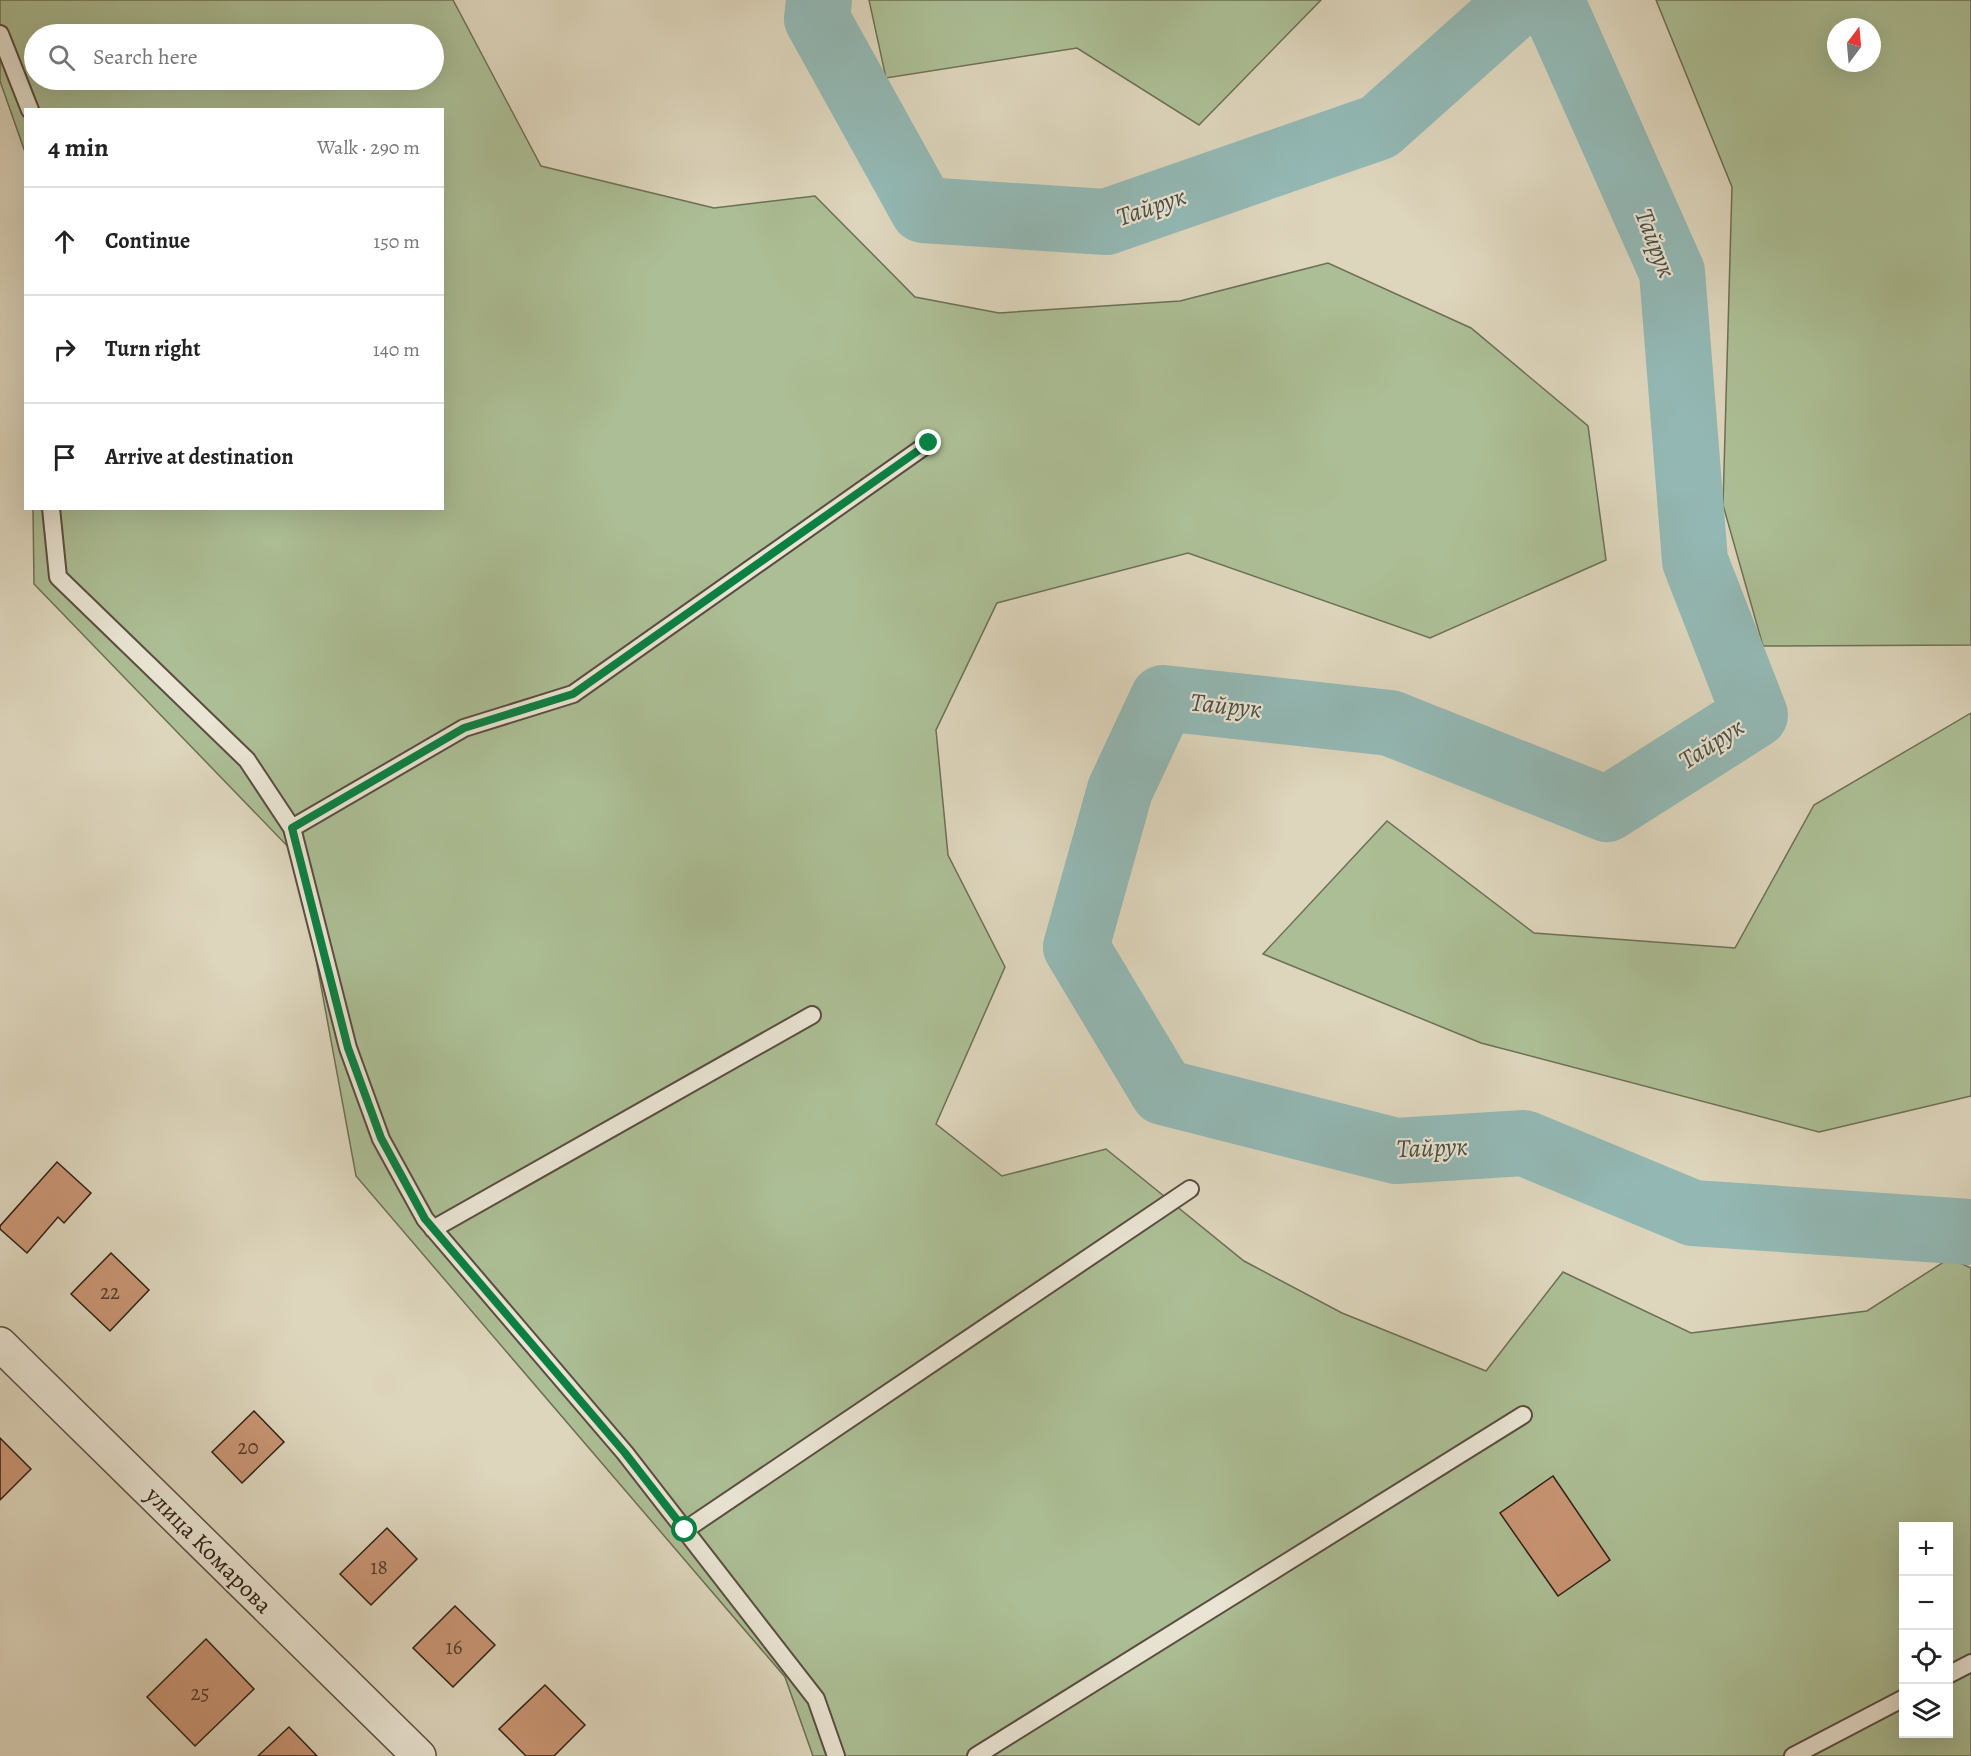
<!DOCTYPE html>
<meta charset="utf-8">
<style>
:root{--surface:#fff;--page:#f2f2f2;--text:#222;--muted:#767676;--line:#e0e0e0}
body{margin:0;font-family:Alegreya,serif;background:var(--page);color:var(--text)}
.controls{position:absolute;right:18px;bottom:18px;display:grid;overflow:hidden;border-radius:0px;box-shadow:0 6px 24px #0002}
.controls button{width:54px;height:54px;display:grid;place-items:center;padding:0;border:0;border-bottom:2px solid var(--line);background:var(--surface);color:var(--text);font:30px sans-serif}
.compass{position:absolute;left:1827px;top:18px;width:54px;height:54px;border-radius:50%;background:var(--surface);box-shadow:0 6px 24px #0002;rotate:16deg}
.stop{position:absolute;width:18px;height:18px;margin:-14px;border:4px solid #0b8043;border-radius:50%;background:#fff}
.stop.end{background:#0b8043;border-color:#fff;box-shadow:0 2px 6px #0008}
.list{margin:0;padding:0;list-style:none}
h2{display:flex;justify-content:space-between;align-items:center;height:78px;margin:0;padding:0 24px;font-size:26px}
h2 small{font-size:20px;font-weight:400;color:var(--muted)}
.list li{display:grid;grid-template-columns:39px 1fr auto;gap:18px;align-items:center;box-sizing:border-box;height:108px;padding:0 24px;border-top:2px solid var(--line)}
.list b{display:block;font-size:22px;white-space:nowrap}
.list em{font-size:20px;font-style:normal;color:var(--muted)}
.icon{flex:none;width:33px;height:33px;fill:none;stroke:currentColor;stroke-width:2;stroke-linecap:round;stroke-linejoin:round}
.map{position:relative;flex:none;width:1971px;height:1756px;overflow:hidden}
.search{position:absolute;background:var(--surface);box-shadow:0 6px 24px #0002;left:24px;top:24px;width:420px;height:66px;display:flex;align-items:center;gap:15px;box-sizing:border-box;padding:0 21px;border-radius:33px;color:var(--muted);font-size:22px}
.panel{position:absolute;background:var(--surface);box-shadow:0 6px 24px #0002;left:24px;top:108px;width:420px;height:402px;border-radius:0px}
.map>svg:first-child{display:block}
.green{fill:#acbe95;stroke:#6d6f56;stroke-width:1.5;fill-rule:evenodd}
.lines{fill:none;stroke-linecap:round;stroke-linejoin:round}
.river{stroke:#93b8b4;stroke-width:66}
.building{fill:#c99574;stroke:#2e2016;stroke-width:1.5}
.service-casing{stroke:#5a4d40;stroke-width:20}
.minor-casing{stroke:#5a4d40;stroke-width:36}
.service{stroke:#e9e4d3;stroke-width:16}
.minor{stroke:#e9e4d3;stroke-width:33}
.route{stroke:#0b8043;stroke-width:8}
.labels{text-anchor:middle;stroke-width:4.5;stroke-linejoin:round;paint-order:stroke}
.number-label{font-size:21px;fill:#553d2e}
.street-label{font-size:24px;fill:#2e2016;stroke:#e9e4d3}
.water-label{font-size:26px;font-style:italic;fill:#4c4e45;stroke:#e9e4d3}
</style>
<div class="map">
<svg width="1971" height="1756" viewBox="0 0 1971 1756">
<rect width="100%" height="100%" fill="#ddd5bc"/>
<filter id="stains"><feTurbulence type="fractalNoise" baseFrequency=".00333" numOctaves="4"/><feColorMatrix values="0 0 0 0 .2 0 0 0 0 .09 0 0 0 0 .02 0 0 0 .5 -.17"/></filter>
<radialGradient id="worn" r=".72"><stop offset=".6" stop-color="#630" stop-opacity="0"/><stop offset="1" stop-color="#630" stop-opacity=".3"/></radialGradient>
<path class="green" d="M0 0H453L541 166 714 208 815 196 915 297 999 313 1180 301 1328 263 1471 328 1588 426 1606 560 1430 638 1188 553 997 603 936 730 948 855 1005 967 936 1124 1002 1176 1106 1149 1244 1261 1342 1313 1486 1371 1563 1272 1691 1333 1867 1311 1950 1258 1971 1268V1756H813L785 1677 356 1176 297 856 34 584 33 509 442 508V110H26L25 152 0 81ZM34 34H434V80H34ZM1904 1526H1948V1734H1904Z
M869 0H1321L1199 125 1077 48 886 78Z
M1656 0H1971V645L1763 646 1723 505 1732 187ZM1836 27H1872V63H1836Z
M1971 713V1096L1819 1132 1481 1043 1263 954 1387 821 1534 933 1735 948 1814 805Z"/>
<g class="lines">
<path class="river" d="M819 0 817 19 923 210 1106 222 1379 127 1521 0
M1551 0 1672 272 1695 561 1755 715 1607 809 1390 723 1163 698 1120 790 1076 947 1163 1092 1396 1151 1524 1143 1693 1213 1971 1232"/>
</g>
<path class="building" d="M57 1162 91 1193 64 1223 58 1217 27 1253 0 1229V1226Z
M111 1253 149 1290 110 1331 71 1294Z
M254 1411 284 1442 242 1483 212 1452Z
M0 1438 31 1469 0 1500Z
M1553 1476 1610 1560 1558 1596 1500 1513Z
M387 1528 417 1559 371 1605 340 1574Z
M455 1606 495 1645 453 1687 413 1648Z
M206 1639 254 1689 195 1746 147 1697Z
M545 1685 585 1725 554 1756H526L499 1729Z
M289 1727 317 1756H258Z"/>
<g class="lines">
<g class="service-casing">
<path id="service" d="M0 34 30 110
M51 508 58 577 247 760 292 828 348 1048 381 1139 425 1219 625 1453 816 1699 836 1756
M292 828 464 728 573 694 929 443
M433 1229 812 1015
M685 1530 1190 1189
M1948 1675 1971 1663
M976 1756 1523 1415
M1793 1756 1904 1698"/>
</g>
<g class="minor-casing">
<path id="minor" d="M0 1344 419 1756"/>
</g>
<use href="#service" class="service"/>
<use href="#minor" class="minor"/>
</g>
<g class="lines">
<path class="route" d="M685 1530 625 1453 425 1219 381 1138 348 1048 292 828 464 728 573 694 929 443"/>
</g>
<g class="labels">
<g class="number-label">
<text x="110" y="1299">22</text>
<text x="248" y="1454">20</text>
<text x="379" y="1574">18</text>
<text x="454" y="1654">16</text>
<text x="200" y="1700">25</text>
</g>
<g class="street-label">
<text transform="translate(209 1550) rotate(45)" y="8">улица Комарова</text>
</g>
<g class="water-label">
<text transform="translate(1151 206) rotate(-19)" y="9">Тайрук</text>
<text transform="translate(1656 243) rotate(69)" y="9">Тайрук</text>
<text transform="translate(1226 705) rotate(6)" y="9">Тайрук</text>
<text transform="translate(1711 743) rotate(-33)" y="9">Тайрук</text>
<text transform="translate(1432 1147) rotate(-2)" y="9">Тайрук</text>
</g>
</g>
<rect width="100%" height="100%" filter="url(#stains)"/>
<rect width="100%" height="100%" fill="url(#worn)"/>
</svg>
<div class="controls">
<button>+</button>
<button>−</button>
<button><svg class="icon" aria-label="locate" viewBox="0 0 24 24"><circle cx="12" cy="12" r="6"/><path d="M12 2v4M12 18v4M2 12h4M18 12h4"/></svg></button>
<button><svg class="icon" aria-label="layers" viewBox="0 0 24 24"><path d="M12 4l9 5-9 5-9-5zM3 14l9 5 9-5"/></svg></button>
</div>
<svg class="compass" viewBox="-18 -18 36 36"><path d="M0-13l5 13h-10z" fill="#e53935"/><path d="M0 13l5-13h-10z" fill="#767676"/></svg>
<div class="stop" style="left:685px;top:1530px"></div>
<div class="stop end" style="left:929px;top:443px"></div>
<div class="search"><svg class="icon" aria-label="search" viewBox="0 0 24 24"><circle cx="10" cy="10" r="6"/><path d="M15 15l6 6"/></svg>Search here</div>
<section class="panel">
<h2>4 min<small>Walk · 290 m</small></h2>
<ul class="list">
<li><svg class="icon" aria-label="ahead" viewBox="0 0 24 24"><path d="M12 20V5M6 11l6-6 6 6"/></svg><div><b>Continue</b></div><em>150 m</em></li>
<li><svg class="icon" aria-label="right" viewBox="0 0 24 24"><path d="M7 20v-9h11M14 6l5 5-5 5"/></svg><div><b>Turn right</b></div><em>140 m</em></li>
<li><svg class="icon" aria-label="arrive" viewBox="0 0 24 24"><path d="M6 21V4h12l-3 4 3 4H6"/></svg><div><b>Arrive at destination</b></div></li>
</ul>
</section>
</div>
